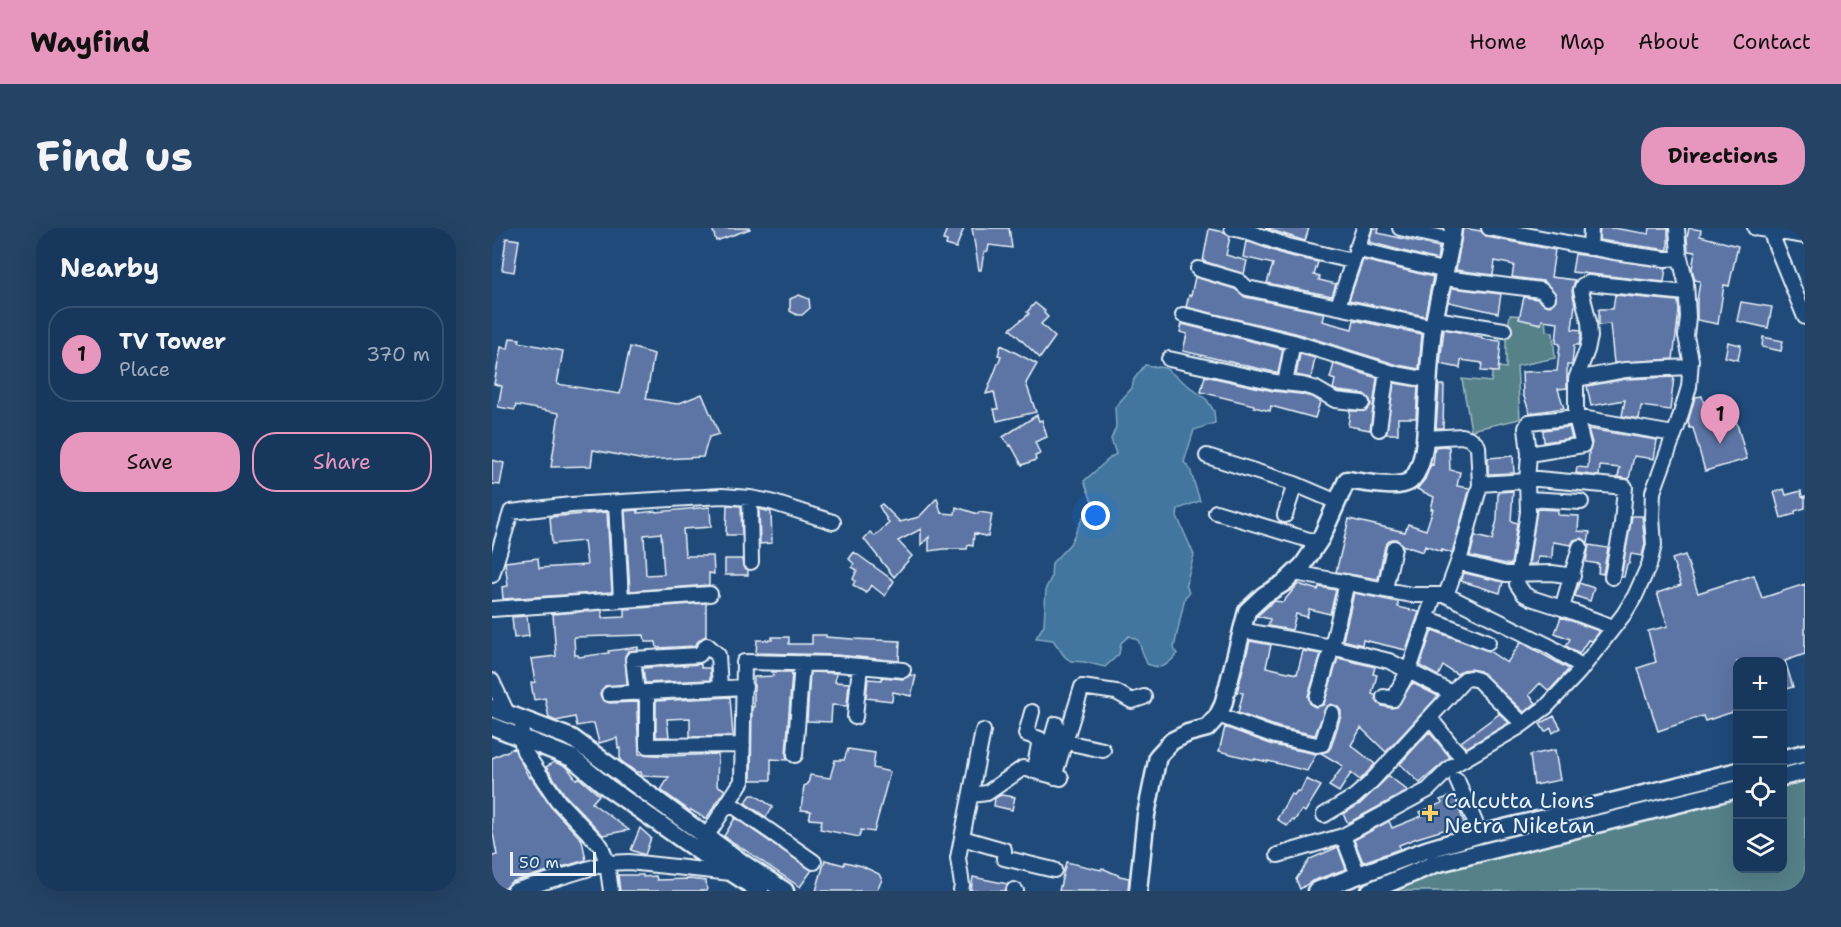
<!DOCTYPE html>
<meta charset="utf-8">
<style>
:root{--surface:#17385c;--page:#244365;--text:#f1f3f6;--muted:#9eacbb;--line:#365272;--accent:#e797bd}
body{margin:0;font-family:"Shantell Sans",sans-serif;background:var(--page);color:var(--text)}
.controls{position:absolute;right:18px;bottom:18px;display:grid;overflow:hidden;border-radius:12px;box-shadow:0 6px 24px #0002}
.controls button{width:54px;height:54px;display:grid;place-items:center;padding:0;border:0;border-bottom:2px solid var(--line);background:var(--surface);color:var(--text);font:30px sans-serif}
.scale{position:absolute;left:18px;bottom:15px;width:86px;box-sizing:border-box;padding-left:6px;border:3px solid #e8f1f8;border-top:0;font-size:16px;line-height:21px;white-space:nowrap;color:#e8f1f8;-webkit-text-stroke:4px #1f4a7a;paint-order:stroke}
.you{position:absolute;left:604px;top:288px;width:21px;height:21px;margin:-15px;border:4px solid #fff;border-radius:50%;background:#1a73e8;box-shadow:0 0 0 9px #1a73e833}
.badge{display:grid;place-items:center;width:39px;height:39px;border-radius:50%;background:var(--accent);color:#111;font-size:20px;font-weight:700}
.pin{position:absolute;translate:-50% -50px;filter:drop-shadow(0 2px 3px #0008)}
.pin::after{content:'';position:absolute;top:32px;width:21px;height:18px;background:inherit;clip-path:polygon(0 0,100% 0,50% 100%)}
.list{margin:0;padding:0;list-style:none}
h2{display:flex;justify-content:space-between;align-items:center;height:78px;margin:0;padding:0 24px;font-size:26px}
h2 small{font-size:20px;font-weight:400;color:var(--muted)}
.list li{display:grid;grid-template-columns:39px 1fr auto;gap:18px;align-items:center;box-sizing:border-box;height:96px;margin:0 12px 12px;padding:0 12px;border:2px solid var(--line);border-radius:24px}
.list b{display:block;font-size:22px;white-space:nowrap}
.list p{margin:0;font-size:20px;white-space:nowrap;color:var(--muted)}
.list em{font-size:20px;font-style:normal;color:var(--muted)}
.actions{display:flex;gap:12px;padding:18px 24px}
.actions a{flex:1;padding:14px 0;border:2px solid var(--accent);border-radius:24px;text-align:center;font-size:21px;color:var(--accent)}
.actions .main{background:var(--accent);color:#111}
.icon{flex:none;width:33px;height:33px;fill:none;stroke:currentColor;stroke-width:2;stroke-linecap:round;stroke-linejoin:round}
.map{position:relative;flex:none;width:1313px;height:663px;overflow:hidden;border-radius:24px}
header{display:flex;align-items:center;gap:36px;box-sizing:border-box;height:84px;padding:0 30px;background:var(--accent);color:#111}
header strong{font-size:28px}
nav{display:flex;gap:33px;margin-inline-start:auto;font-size:21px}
.intro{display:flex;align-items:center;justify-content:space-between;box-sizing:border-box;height:144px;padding:0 36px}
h1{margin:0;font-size:42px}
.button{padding:15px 27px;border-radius:24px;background:var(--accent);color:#111;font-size:21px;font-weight:700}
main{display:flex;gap:36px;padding:0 36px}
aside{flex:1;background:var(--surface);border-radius:24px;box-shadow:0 6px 24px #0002}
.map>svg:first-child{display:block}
.green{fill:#578189;stroke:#a0b9c0;stroke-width:1.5}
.water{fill:#42769f;stroke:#84a7c3;stroke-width:1.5}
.building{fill:#5d75a5;stroke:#e8f1f8;stroke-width:1.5;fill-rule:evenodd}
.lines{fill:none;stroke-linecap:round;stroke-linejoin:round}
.minor-casing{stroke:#e8f1f8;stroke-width:18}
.tertiary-casing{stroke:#e8f1f8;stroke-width:21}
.minor{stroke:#1f4a7a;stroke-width:14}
.tertiary{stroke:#1f4a7a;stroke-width:16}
.poi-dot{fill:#ffd166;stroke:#1f4a7a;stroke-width:2}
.labels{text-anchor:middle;stroke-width:4.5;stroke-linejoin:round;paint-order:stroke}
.poi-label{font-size:22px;fill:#e8f1f8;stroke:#1f4a7a;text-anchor:start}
</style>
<header>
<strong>Wayfind</strong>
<nav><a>Home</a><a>Map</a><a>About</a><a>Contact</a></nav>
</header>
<div class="intro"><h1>Find us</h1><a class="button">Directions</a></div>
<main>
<aside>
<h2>Nearby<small></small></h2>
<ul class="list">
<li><span class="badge">1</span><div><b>TV Tower</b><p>Place</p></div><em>370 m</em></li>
</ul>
<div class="actions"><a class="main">Save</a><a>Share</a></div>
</aside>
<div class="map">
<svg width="1313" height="663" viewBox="0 0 1313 663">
<rect width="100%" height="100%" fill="#1f4a7a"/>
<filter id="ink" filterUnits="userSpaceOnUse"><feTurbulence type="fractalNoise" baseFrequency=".0167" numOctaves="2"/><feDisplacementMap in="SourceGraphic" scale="12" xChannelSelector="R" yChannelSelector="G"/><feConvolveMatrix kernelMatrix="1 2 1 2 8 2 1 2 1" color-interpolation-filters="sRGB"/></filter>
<g filter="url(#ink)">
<path class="green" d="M1018 87 1053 89 1054 103 1061 104 1063 130 1025 138 1028 191 979 202 970 151 999 154 1001 138 1014 140V111Z
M1313 546V663H865L932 634 1245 563 1246 640H1290L1291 552Z"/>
<path class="water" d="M653 137 673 140 715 172 722 183 723 195 702 202 692 234 698 241 708 273 686 281 685 288 702 327 694 356 697 365 693 369 682 420 685 426C675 438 670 442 655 436L646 412 637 408 629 415 627 426 613 439 592 434 579 433 573 429 561 412 544 410 552 397 554 360 559 350 560 335 578 316 591 289H606L609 282 601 276 592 253 619 229 624 226 619 211 624 199 623 179 640 160 642 151Z"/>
<path class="building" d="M220 0H258V1L224 13Z
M455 0H472L464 20 454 17 455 13 451 12Z
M480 0H517L520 20 497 17 496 23 492 24 489 42H487Z
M773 0H817L813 13Z
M881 0H887L886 5 947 19 945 32 877 14Z
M971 0 989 3 995 9 1063 22 1059 49 1083 52 1080 63 1083 76 1080 101 1089 102V108L1087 117H1082L1080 137H1075V160L1066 161 1072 180 1038 185 1031 166 1030 144 1065 143 1068 116 1064 115 1066 94 1050 92 1049 96 1027 91 1032 69 1045 71 1053 77 1058 78 1064 72V66L1055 56 1051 53 1020 49 1022 37 1003 33 1001 47 964 42Z
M1108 0H1121L1157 6 1158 0H1176V22L1107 12Z
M1197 0 1209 2 1208 8 1246 18 1237 58 1232 57 1226 96 1205 92V73L1208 53 1203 52 1200 41 1203 24 1196 23 1195 10Z
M717 1 732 4 738 9 734 27 755 33 752 46 711 33Z
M14 10 27 12 22 44 10 42Z
M754 13 794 27 826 34 822 47 828 49 827 52 844 56 840 68 775 55 781 36 751 29Z
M1083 26 1174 40 1172 54 1080 44Z
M871 32 941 49 933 88 857 72Z
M703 49 743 61 753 69 832 85 830 93 860 101 862 92 930 106 927 141 906 137 803 105 694 79 697 67 699 68Z
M960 60 1009 66 1006 85 957 74Z
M307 67 317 71 318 80 310 87H305L298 83V71Z
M1123 67 1186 73 1187 83 1181 131 1122 135 1118 96 1107 97V81H1121Z
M1249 74 1280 79 1276 100 1245 93Z
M543 75 553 83 552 85 556 89 549 96 563 109 548 130 518 101 537 86 535 84Z
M690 96 791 121 786 145 691 123 695 106 688 104Z
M952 101 990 109V111L1009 113 1006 144 989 143 990 135 969 132 968 140 948 136Z
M1271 109 1291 113 1289 123 1270 119Z
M18 110 28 111 27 114 71 123 65 156 128 166 138 119 162 126 154 171 185 176 210 166 227 206 217 209 211 229 152 232 101 222 99 238 59 239 67 185 24 177 23 182 6 179 10 158 2 156 9 119 16 121Z
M1236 114 1249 117 1246 132 1233 129Z
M509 117 545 136 534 155 544 184 505 193 502 181H506L502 164 494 166 509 128 506 127Z
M808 126 823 130 819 150 804 147Z
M842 136 885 150 878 202 856 198 858 183H874L879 177 878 172 872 166 846 163 841 161 843 152 838 150Z
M713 148 781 163 808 166 820 169 828 174 823 190 779 178 778 183 762 179V177L709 164Z
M1182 149 1178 182 1149 178 1147 191 1130 188 1133 172 1099 178 1095 158 1134 151Z
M902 155 926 159 924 190H906V206H894Z
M947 157H952L951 200H944Z
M1210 168 1213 180 1223 177 1227 193 1243 189 1255 231 1213 243 1201 200H1198L1196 194 1203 169Z
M545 187 547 193 550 192 555 209 543 214 548 226 543 228 544 232 530 237 519 217 518 218 511 209Z
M1077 199 1080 210 1052 214 1051 202Z
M1096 201 1165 212 1162 231 1142 228 1137 251 1126 249 1128 240 1108 238 1107 248 1084 245 1085 239 1096 240 1097 223 1100 215Z
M951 218 957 219 958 242 968 244 965 258 978 260 960 325 950 322 949 324 933 318 931 324 910 317 904 311H900L896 314 893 318 886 351 844 344 857 291 913 304 916 296 934 302 941 281H939L942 269 925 261 933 251 939 236 941 237 943 219Z
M1021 228 1022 245 996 246V230Z
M0 232 12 235 8 257 0 256Z
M1292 261 1294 267 1309 263 1310 269 1313 268V280L1303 283V286L1289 290 1282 264Z
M1021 263 1019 293 1025 295 1019 337 978 328 983 308 1000 312 1005 292 1006 264Z
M445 270 449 285 463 286 464 279 486 286 487 284 500 286 496 309 482 305 481 318 476 317 475 321H452L437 323V309L429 317V301L406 313 420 328 402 349 372 311 378 304 383 308 397 295 387 278 390 276 408 294 427 289Z
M235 277 249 278 250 307H234Z
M218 279 219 299 191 301 193 328H221L222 346 217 345V357L138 363 133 283 146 282V285L164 283V284ZM169 305 172 346 154 347 152 307Z
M267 281 279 284 280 315 268 316Z
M1045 281 1066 282V287L1087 288 1086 303 1098 304 1096 315 1090 310 1082 312 1079 317 1061 314 1060 330 1046 329 1045 336H1037Z
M115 284 120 364 11 371 10 359 16 358 13 334 46 330 47 340 95 337 92 313 60 316 58 289Z
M1140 288H1150L1153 316 1150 328 1139 326 1137 336H1135L1132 349H1129Z
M1097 317 1116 320 1111 346 1106 345 1107 336 1094 334Z
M362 324 402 353 393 368 379 357 374 365 361 357 363 353 361 351 365 342 360 339 362 336 357 331Z
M1193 327 1206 365 1262 347 1270 370 1313 356V426L1293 433 1301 459 1290 462V434H1245V477L1242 478 1244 483 1213 493 1211 488 1166 503 1146 440 1164 434 1156 403 1176 398 1165 365 1189 357 1180 331Z
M233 331H250L251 338 256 342V347H233Z
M972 345 1011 354 1008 365 969 353Z
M1087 355 1102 360 1098 373 1083 368Z
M806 356 826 362 827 359 844 362 838 386 817 381 815 389 804 386 800 402 776 398 778 391 765 388 782 373 791 374Z
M862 365 906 374V379L927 384 914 422 871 412 870 417 851 412Z
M214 375V408L208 411 202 418 165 420 164 414H153L152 407 82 409 83 427H86L87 429 117 425 116 423 146 419V422L136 423 133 428 135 456 113 458 108 466 110 471 117 475 146 474V484H145L147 526 178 528 226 526 225 557 233 562 214 591 199 582 198 583 169 562 177 549 150 548 149 544H144L128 532V520H126L125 510 107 515 102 495 85 498 83 489 64 493 57 490 53 470 42 472 39 455 43 454 39 431 64 428 61 386 110 382V390L133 389V381Z
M35 388 37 408 22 410 20 389Z
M1069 389 1107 403 1099 413 1096 412 1087 426 1074 418 1078 411 1063 405Z
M940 402 997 423 1015 435 1029 414 1077 441 1057 463 1048 455 1037 467 1044 475 1032 484 988 443 978 441 971 442 965 446 951 438 946 448 928 438Z
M320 407H334V409L361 411 408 413 407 433 345 427 264 425 265 412H280V409H297V416H320Z
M758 413 779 417 774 439 805 446 811 423 829 426 816 468 818 476 823 479 831 477 833 473 846 430 883 439 881 446 885 447 880 466 883 467 886 475 890 478 899 480 905 479 920 455 946 468 894 524 869 500 859 517 883 536 868 552 859 545 847 564 837 558 851 538 829 525 836 523 839 519 849 488V483L846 479 839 476 834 479 823 507 786 499 746 485 751 465 745 464Z
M209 436V440H218V452L153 455 151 440Z
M280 444H300L294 526 295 532 279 531V552H259L260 479H262V449L281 448Z
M318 444 344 445 343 454 357 455 355 478 340 477 339 494 315 493Z
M418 447 424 448 419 468 401 464 400 473 374 470 376 451 390 452V449L411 451Z
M238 469 241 508 198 509V490L175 491 177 509H164V473Z
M1006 484 1017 495 974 520 969 514 1007 486Z
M1062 488 1069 500 1061 505 1059 500 1053 504 1048 496Z
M733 499 781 517 824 526 815 543 776 533V534L763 531V532L727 523Z
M937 504 958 529 928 555 908 536Z
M22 520 37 550 39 549 59 579 90 612 94 632 19 654 14 660 0 663V628L5 627 0 600V530Z
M356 521 383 525 381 540 398 544 382 604 369 602 367 609 328 601 330 592 317 591 319 583 309 582 312 558 316 556 318 547 338 550 343 532H352Z
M1063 522 1068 552 1042 557 1038 527Z
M62 534 75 539 84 551 87 550 107 567 100 575 137 602 111 607 73 567 54 539Z
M897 548 916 563 856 595 851 586 868 576Z
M814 551 829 558 813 584 810 582 802 593 800 592 795 598 785 591 799 566 802 567 805 563 808 564Z
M259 567H263L281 579 274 589 253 575Z
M509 567 523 569 520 582 502 578 503 570Z
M962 567 973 597 959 602 958 600 925 610 907 617 908 621 871 634 862 612 897 593 900 600 930 588 928 584 950 575 948 572Z
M243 590 320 642 308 659 232 608Z
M148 600 159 610 153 627 139 622Z
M846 619 854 641 820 653 808 661 804 651 818 631Z
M333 632 352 637 353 634 370 638 387 646 390 652 384 663H324Z
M574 634 609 642 610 640 628 648 637 650 636 663H567Z
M126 647H151V649L164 648 165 652 198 651 214 653 215 663H128Z
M481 649 516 656 513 663H479Z"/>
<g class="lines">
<g class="minor-casing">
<path id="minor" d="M740 0 760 5 796 18 860 33
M908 0 960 12
M997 0 1122 24 1173 31 1188 30
M1263 0 1313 8
M1278 3 1313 89
M1098 20 1099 0
M864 21 954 43
M706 41 747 53 755 60 942 99
M952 50 1049 62 1056 69
M846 78 872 0
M691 87 801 114 904 146 937 152
M943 91 1012 102
M677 131 783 154 810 157 824 161 843 172 870 175
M1084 151 1133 142 1198 139
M793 155 801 114
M887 201 895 143
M934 210 970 208 979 211 986 218 988 257 969 326 954 367
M1037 226 1091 217 1084 189V151L1095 122 1098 109 1097 94 1089 62 1091 57 1096 55 1194 65
M715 228 803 256 845 274
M1035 250 1133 259 1130 296 1120 349
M1035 253 1037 226 1034 200 1037 194 1084 189 1182 206
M988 256 1035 253 1036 284 1025 356 1032 366 1039 370 1070 380 1088 319
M258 270 259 334
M1036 271 1089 274
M124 275 129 372
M724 284 827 315
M793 287 803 256
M966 334 1014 346 1060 345 1081 348
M803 345 920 367H954L1057 418 1091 439
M0 347 19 284 79 277 230 268 258 270 279 274 341 294
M893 361 902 320
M1070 380 1121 399
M0 381 218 366
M935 390 996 414
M749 402 840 419 897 433 960 465
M0 453 15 485
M155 464V518L251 517
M145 465 141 431 207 427 215 417 226 427 228 460
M117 466 253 459
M892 469 901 471 917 442 942 368
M825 470 840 419 855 354
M540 484 534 506 548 511 542 543
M726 487 783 508 825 517 830 516 840 485
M363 489 368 438
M938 490 960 518 972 531
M32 492 28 508 32 523 66 573 109 618 115 635 119 663
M574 514 611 522
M303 527 310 435
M550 545 564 496
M562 549 590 459 624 464 640 473 652 469
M965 552 988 606
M479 567 495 565 531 540 569 550
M236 574 322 634
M832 587 862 569 877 556 973 451 979 450 986 452 1031 496
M470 610 512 622V630L562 642
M209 617 250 553 252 434 345 436 411 442
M786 627 851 608
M866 647 851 608 936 562 960 538 1027 499 1054 479 1087 444 1132 386 1143 368 1157 337 1162 317 1160 289 1161 264 1186 196 1197 159 1199 132 1194 108 1196 89 1194 54 1187 26 1185 0
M522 662 524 663
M22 663 115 635 137 634 239 645
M469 663 470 657 466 630 491 503"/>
</g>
<g class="tertiary-casing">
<path id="tertiary" d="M0 480 80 510 252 636 293 663
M0 498 80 530 115 559 205 622 268 663
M1290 531 1313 525
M1290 549 1313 543
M646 663 654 587 666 528 680 513 696 505 715 500 725 489 731 477 755 383 772 367 792 355 811 337 829 310 855 252C870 254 906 262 918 253 928 245 932 224 933 212 936 175 936 137 941 101 946 67 957 34 961 0
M824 663 934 622 988 606 1246 543
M878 663 943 636 1246 561"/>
</g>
<use href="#minor" class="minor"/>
<use href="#tertiary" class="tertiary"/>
</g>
</g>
<path class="poi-dot" d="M935 576h6v6h6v6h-6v6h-6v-6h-6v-6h6z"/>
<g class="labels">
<g class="poi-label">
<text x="952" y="580">Calcutta Lions<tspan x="952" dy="25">Netra Niketan</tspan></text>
</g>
</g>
</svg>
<div class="controls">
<button>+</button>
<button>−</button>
<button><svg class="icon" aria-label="locate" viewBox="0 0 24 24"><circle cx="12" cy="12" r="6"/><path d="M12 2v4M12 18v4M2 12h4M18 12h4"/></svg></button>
<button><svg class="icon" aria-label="layers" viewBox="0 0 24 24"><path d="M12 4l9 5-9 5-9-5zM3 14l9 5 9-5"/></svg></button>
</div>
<div class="scale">50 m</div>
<div class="you"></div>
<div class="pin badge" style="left:1228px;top:216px">1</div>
</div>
</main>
